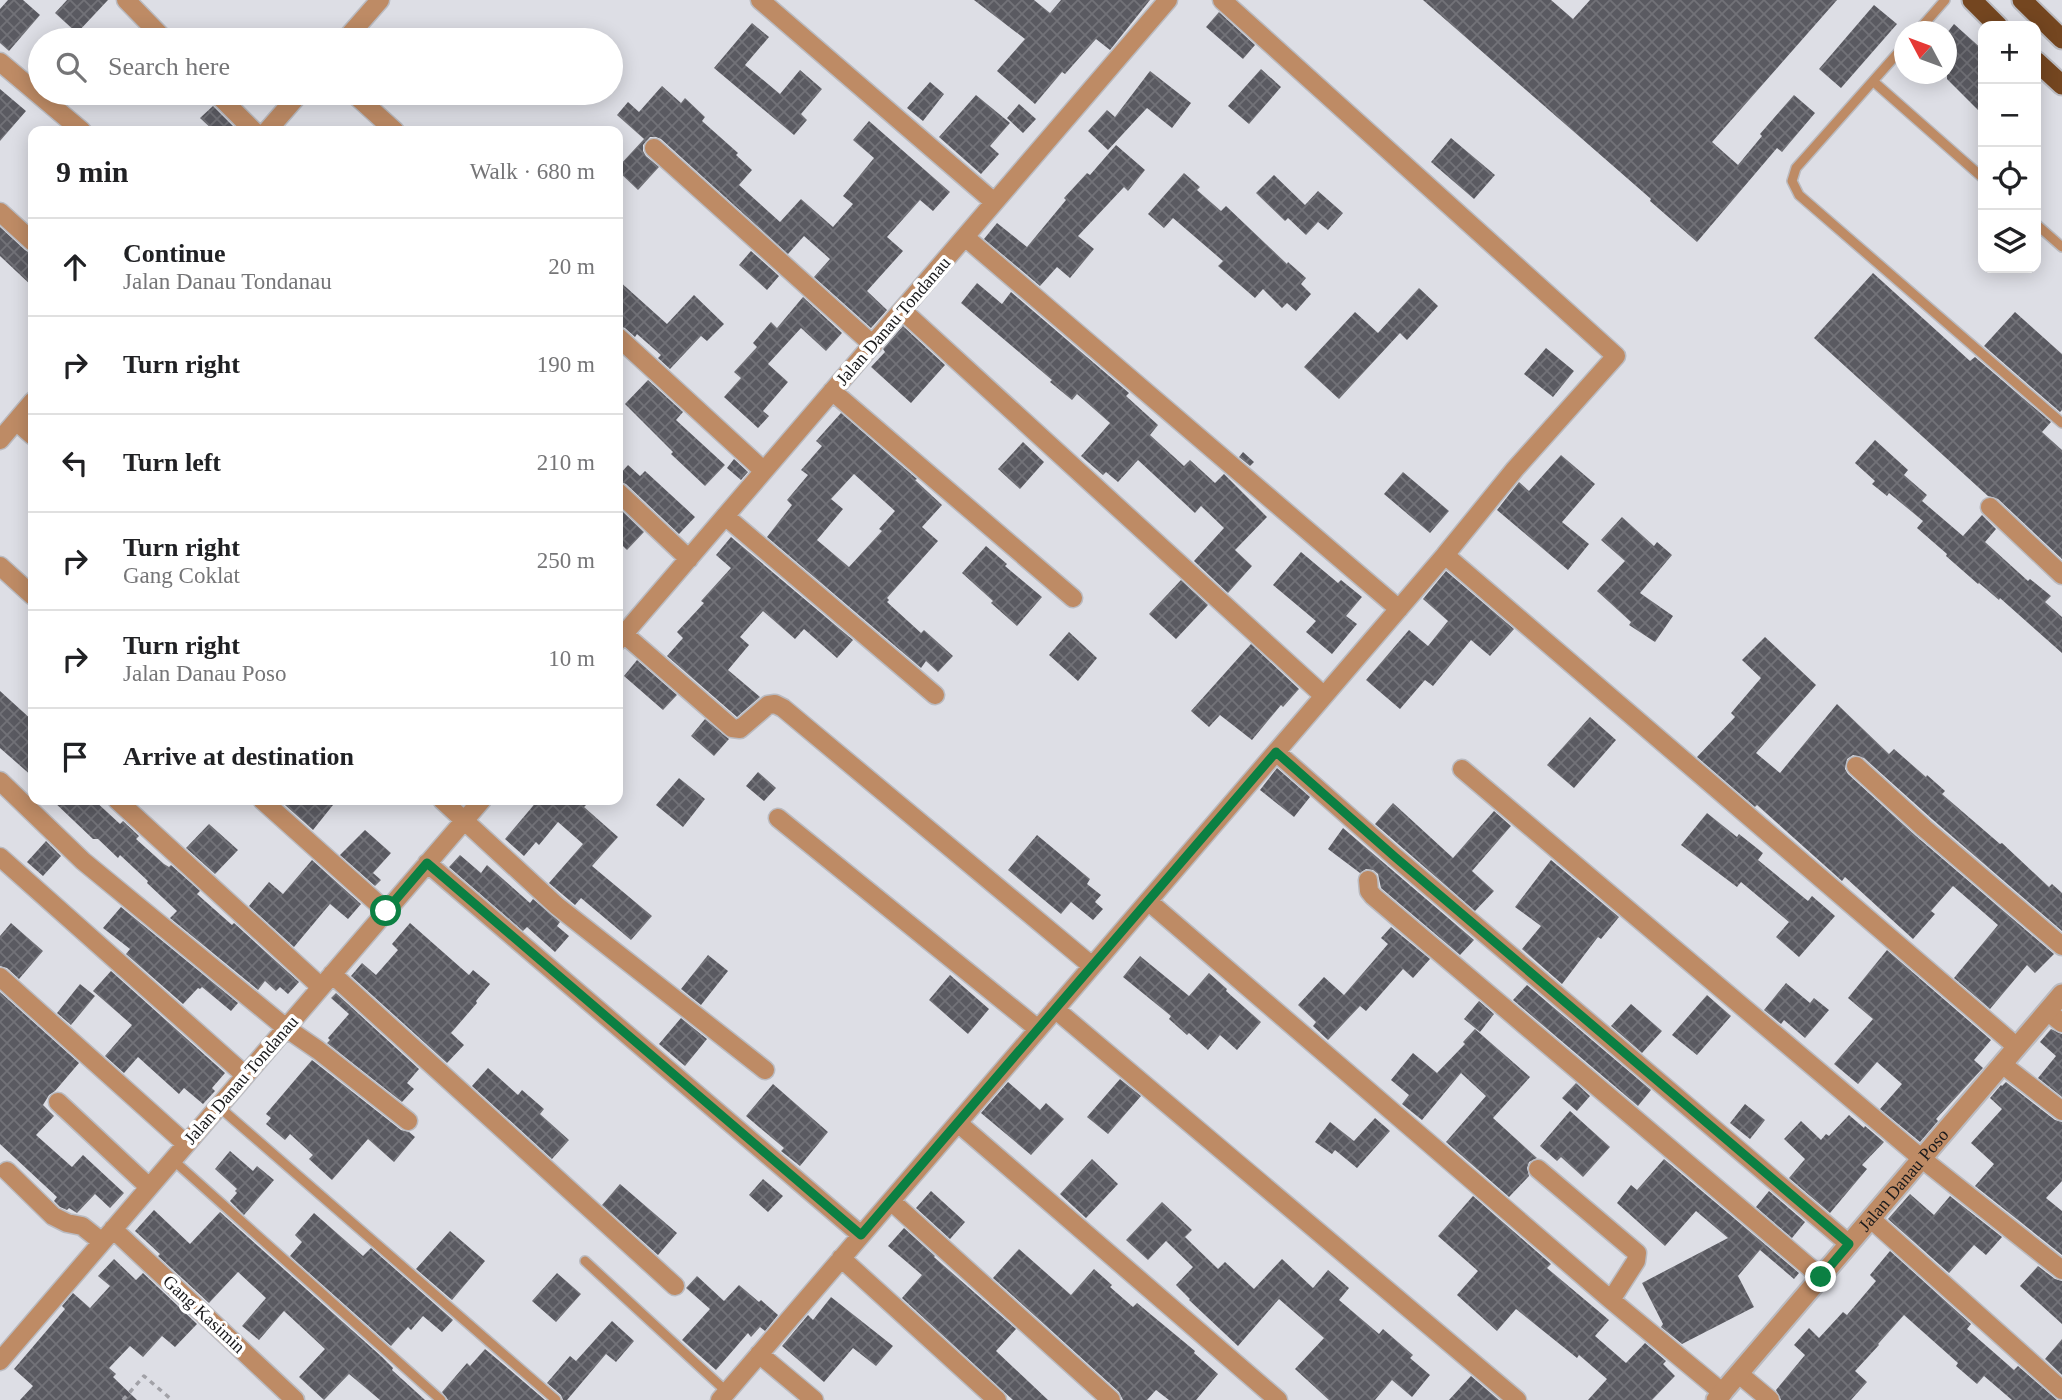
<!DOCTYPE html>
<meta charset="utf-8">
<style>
:root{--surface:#fff;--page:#f6f6f6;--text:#202124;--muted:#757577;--line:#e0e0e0}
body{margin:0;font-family:"Times New Roman",serif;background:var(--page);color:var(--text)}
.controls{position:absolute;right:21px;top:21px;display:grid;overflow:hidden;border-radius:14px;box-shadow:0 4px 18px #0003}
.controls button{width:63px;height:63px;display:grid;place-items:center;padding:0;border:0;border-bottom:2px solid var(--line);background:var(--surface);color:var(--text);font:35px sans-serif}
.compass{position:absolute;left:1894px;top:21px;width:63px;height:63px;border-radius:50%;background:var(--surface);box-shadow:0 4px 18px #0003;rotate:311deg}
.stop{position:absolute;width:21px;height:21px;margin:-16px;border:5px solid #0b8043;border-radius:50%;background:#fff}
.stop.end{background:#0b8043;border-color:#fff;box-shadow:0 2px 7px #0008}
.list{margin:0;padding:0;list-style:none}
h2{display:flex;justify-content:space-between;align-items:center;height:91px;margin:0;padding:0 28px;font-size:30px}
h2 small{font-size:23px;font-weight:400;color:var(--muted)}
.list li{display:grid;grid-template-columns:46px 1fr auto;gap:21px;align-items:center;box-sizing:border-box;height:98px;padding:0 28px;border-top:2px solid var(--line)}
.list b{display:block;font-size:26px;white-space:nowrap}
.list p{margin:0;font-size:23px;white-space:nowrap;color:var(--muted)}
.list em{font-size:23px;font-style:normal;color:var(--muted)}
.icon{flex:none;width:38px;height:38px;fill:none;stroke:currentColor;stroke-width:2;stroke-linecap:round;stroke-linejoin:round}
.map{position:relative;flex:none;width:2062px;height:1400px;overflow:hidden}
.search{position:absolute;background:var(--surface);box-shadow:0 4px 18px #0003;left:28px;top:28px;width:595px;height:77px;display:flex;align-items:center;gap:18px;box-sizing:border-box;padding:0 24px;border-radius:38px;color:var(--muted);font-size:26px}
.panel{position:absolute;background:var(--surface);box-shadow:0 4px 18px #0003;left:28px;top:126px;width:595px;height:679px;border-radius:14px}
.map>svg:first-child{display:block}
.building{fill:url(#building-cross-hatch);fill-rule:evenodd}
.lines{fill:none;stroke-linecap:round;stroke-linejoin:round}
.service-casing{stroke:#babbc1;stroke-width:12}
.minor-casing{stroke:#babbc1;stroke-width:21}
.tertiary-casing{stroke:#babbc1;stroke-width:23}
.trunk-casing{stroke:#babbc1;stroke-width:23}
.path{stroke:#a1a1a7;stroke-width:3.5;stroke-dasharray:5 5;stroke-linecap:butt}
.service{stroke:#be8b65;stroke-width:9}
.minor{stroke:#be8b65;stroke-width:18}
.tertiary{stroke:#be8b65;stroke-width:19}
.trunk{stroke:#744620;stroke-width:19}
.route{stroke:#0b8043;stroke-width:9}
.labels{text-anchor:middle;stroke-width:7;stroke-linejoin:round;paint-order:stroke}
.street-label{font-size:18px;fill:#19191b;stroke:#fff}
</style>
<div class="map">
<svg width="2062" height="1400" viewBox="0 0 2062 1400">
<defs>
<pattern id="building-cross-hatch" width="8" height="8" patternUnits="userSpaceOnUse" patternTransform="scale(1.75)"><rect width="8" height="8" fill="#5a5a61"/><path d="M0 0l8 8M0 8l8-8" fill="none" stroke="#727278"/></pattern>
</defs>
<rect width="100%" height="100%" fill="#dddee5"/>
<path class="building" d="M8 0H23L40 15 9 51 0 43V9Z
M67 0H108L77 33 55 13Z
M974 0H1034L1050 13 1061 0H1150L1110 50 1096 39 1065 74 1062 72 1035 104 997 71 1025 39Z
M1423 0H1551L1573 19 1590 0H1837L1712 142 1738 165 1762 136 1760 134 1794 95 1815 113 1782 152 1777 148 1697 242 1650 201 1651 199Z
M1874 5 1897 24 1841 88 1819 69Z
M1219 12 1255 45 1243 59 1206 27Z
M752 23 769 37 745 65 780 94 800 70 822 89 801 114 807 120 794 135 714 68Z
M1954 24 1983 50V115L1947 79V33Z
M1261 69 1281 87 1249 124 1228 106Z
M1150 71 1191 103 1172 128 1147 108 1108 150 1088 131 1107 110 1115 117Z
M930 82 944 94 923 121 907 108Z
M662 86 681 103 685 98 705 117 702 121 738 153 736 155 752 170 739 185 780 222 801 199 833 227 853 204 843 196 874 158 853 140 869 121 950 192 933 211 920 200 887 237 903 251 867 291 887 310 871 328 814 277 830 259 804 236 788 254 661 139 656 137H650L643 145V151L646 156 659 167 638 190 618 171V167L644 139 617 115 628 102 639 112Z
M0 89 26 111 0 141Z
M976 95 1010 123 990 146 999 154 981 174 939 137Z
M1019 104 1036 119 1023 133 1007 118Z
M213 106 238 131H214L200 118Z
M1451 138 1495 175 1474 199 1431 162Z
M1116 145 1145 170 1128 191 1124 187 1078 236 1094 249 1070 278 1057 267 1040 286 984 239 997 223 1027 247 1066 200 1064 198 1087 173 1090 175Z
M1184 173 1200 187 1197 190 1221 211 1226 206 1287 264 1288 262 1306 278 1301 284 1311 294 1296 311 1287 303 1282 308 1263 289 1255 298 1218 266 1223 261 1173 218 1164 228 1148 214Z
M1274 175 1305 205 1318 191 1343 213 1328 230 1318 222 1306 235 1288 218 1285 221 1256 193Z
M0 227 25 250 33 255V287L0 256Z
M751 251 779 276 767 290 739 265Z
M1873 273 1970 361 1975 357 2051 422 2042 432 2062 450V559L1998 499 1988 496 1814 338Z
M618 280 667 324 694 295 724 324 707 341 701 336 670 369 658 358 661 355 637 334 635 337 625 328 618 326Z
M977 283 1002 304 1011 292 1129 393 1126 396 1158 425 1150 435 1184 466 1190 460 1215 483 1224 474 1267 517 1235 550 1252 566 1228 593 1194 561 1224 528 1201 506 1195 513 1138 460 1118 482 1106 472 1103 475 1081 456 1110 423 1077 394 1072 400 1050 382 1052 380 961 303Z
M1419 288 1438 306 1407 340 1400 333 1339 399 1304 367 1355 312 1378 333Z
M803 297 842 333 826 351 801 328 768 364 788 382 763 411 769 416 758 428 724 397 741 378 734 372 757 347 753 343 771 322 777 328Z
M2015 312 2062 354V410L2060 412 1984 346Z
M903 326 945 365 911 403 871 367 885 352 883 349Z
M1546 348 1574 371 1553 397 1524 374Z
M648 380 683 412 676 420 725 465 705 486 671 454 673 452 625 404Z
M841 413 917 479 915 480 942 505 922 527 938 541 887 598 889 600 887 602 921 633 924 630 953 656 938 672 926 661 921 668 767 537 792 505 787 500 808 475 801 470 822 446 816 441ZM854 474 895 511 879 529 882 531 849 567 817 540 843 509 831 499Z
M1875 440 1908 470 1904 475 1927 495 1922 501 1963 536 1982 515 1996 529 1985 542 2028 581 2030 579 2051 596 2045 602 2062 617V653L2000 598 1999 600 1979 583 1978 584 1946 556 1947 554 1917 528 1923 521 1889 493 1887 496 1872 484 1875 481 1855 463Z
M1023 442 1044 462 1020 489 998 469Z
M1243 452 1254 462 1250 466 1239 457Z
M1561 455 1595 484 1562 522 1589 544 1568 570 1497 510 1519 482 1529 491Z
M734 459 748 472 741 480 727 468Z
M628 465 640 476 645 471 695 517 679 534 626 484 618 481V476Z
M1403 472 1449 511 1430 533 1384 494Z
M618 507 644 532 627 550 618 541Z
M1622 517 1654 546 1657 542 1672 555 1640 593 1673 616 1655 642 1629 625 1631 622 1597 591 1625 561 1601 540Z
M731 537 853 640 837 658 804 629 795 639 763 611 740 637 749 645 728 670 760 697 737 717 667 656 683 638 677 632 704 603 701 601 731 568 716 555Z
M986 546 1007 564 1005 566 1042 597 1017 626 991 603 993 601 962 573Z
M1301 552 1338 583 1341 580 1362 597 1346 616 1357 624 1332 654 1306 632 1316 621 1273 585Z
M1446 571 1514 629 1490 656 1471 640 1433 686 1425 680 1400 709 1366 680 1409 630 1428 646 1448 621 1423 599Z
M1181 580 1208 605 1176 639 1149 614Z
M1069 632 1097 658 1078 681 1049 655Z
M1765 637 1816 685 1756 753 1780 773 1837 704 1889 754 1894 749 1926 777 1927 775 1945 791 1942 794 2000 844 2002 843 2049 887 2052 884 2062 893V931L1932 819 1864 758 1853 755 1847 759 1845 769 1848 774 1916 836 2054 954 2035 973 2027 965 1990 1009 1954 978 1998 925 1953 886 1931 911 1935 914 1913 939 1845 877 1842 881 1757 805 1755 807 1697 757 1735 717 1731 713 1761 678 1742 660Z
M1251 644 1299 689 1283 707 1281 705 1252 740 1220 715 1209 727 1191 711Z
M637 660 677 695 663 710 624 676Z
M0 691 33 721V777L0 748Z
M1590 717 1616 740 1574 788 1547 765Z
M705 719 729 739 714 756 691 736Z
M1277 768 1310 797 1294 817 1260 790Z
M758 772 776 788 764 801 746 786Z
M679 778 705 799 683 827 656 805Z
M52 800H94L120 824 123 821 139 836 136 839 164 864 169 867 171 865 200 891 197 894 232 925 234 923 299 982 288 994 280 987 276 991 265 981 258 990 170 918 177 911 147 883 148 881 120 855 118 858 98 839H93Z
M289 800H337L313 830 285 805Z
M538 800H591L584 807 618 837 592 866 652 916 631 940 581 898 575 905 549 883 583 844 558 822 539 845 536 842 524 856 505 839Z
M1393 803 1453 858 1494 811 1511 826 1472 871 1494 891 1475 911 1375 824Z
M1707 813 1737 837 1739 834 1763 853 1758 860 1808 901 1812 896 1835 916 1799 957 1776 937 1789 922 1741 882 1737 887 1681 845Z
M209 824 238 850 215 874 186 848Z
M1343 828 1474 940 1460 955 1381 888 1378 874 1373 870 1366 869 1360 873 1328 849Z
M365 830 391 853 373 873 381 880 375 886 340 855Z
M1037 835 1090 879 1087 884 1101 895 1095 902 1103 909 1093 920 1071 902 1061 914 1008 870Z
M46 841 61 856 43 876 27 862Z
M460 855 481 873 487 865 530 903 533 899 560 922 557 926 569 936 555 952 527 927 523 931 449 867Z
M312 860 361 904 348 919 330 904 294 947 249 906 269 882 283 894Z
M1551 860 1619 917 1601 939 1598 937 1562 984 1522 949 1541 926 1515 907Z
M121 907 238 1003 231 1011 202 987 200 989 198 988 183 1004 126 954 130 949 103 928Z
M11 923 43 951 19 979 7 968 0 966V936Z
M410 923 469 975 473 970 490 984 476 1001 477 1003 451 1033 464 1045 447 1063 351 976 362 963 376 975 398 950 392 944Z
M1391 927 1430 959 1413 978 1403 969 1366 1011 1360 1006 1328 1040 1313 1026 1316 1022 1298 1005 1324 977 1344 995 1388 944 1381 938Z
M1887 950 1991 1040 1974 1060 1983 1068 1936 1119 1938 1121 1920 1142 1880 1109 1902 1084 1877 1062 1858 1084 1834 1064 1873 1019 1848 998Z
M708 955 728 971 701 1005 681 989Z
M1140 956 1189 996 1209 973 1227 989 1226 991 1261 1022 1237 1050 1220 1035 1208 1050 1189 1033 1187 1035 1169 1019 1171 1016 1123 977Z
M111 971 225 1073 212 1088 215 1091 203 1104 184 1088 179 1094 138 1057 124 1073 105 1056 132 1025 93 991Z
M950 975 989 1009 968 1034 929 1000Z
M1786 983 1810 1003 1814 998 1829 1010 1805 1038 1784 1020 1781 1024 1764 1010Z
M80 984 95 996 71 1025 57 1013Z
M1527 985 1651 1090 1638 1106 1513 1000Z
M0 992 79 1063 55 1091 49 1095 43 1105 54 1116 36 1135 72 1167 83 1155 124 1193 110 1208 95 1194 77 1213 69 1208 67 1210 60 1207 54 1201 57 1197 0 1144Z
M336 993 419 1069 407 1083 414 1089 402 1102 327 1043 330 1040 328 1038 349 1014 331 998Z
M1707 995 1731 1016 1697 1055 1672 1035Z
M1479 1001 1494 1014 1480 1032 1464 1019Z
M1631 1004 1662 1031 1642 1053 1611 1026Z
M681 1018 707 1039 685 1066 659 1044Z
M1475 1029 1530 1077 1493 1118 1537 1158 1529 1162 1527 1168 1529 1176 1509 1197 1446 1142 1486 1096 1461 1073 1422 1120 1402 1104 1409 1095 1391 1080 1413 1053 1437 1073 1465 1044 1463 1042Z
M2051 1029 2062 1034V1097L2038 1078 2056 1056 2040 1042Z
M312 1060 401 1130 409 1132 415 1137 394 1162 368 1139 332 1180 309 1159 313 1155 290 1134 285 1140 266 1124 271 1118 266 1114Z
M488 1068 518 1095 522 1090 544 1109 540 1114 569 1140 552 1159 472 1086Z
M1120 1079 1141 1096 1108 1134 1087 1117Z
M1008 1082 1040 1110 1046 1103 1064 1119 1031 1155 981 1113Z
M2006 1082 2055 1120 2062 1122V1181L2046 1198 2062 1211V1255L1975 1186 1994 1164 1971 1143 2002 1109 1990 1098 2001 1085 2002 1086Z
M1576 1083 1590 1096 1577 1111 1562 1098Z
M773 1084 828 1132 800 1166 781 1151 784 1148 746 1116Z
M1745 1104 1765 1120 1750 1139 1730 1123Z
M1570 1111 1610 1147 1583 1177 1561 1157 1557 1161 1540 1146Z
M1849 1115 1864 1128 1865 1126 1884 1142 1862 1165 1867 1169 1830 1213 1789 1178 1805 1159 1784 1139 1801 1121 1821 1140 1826 1134 1829 1136Z
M1375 1118 1390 1131 1357 1168 1335 1150 1332 1154 1315 1142 1330 1122 1354 1141Z
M230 1151 253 1171 257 1166 274 1180 244 1215 230 1201 237 1193 235 1191 237 1189 215 1169Z
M1092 1159 1118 1184 1086 1218 1060 1194Z
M1664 1159 1799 1273 1794 1279 1760 1250 1738 1276 1754 1307 1682 1344 1661 1327 1663 1324 1642 1283 1728 1238 1696 1211 1665 1246 1617 1203 1631 1185 1637 1190Z
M763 1179 783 1196 768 1212 749 1195Z
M620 1184 677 1233 658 1255 602 1205Z
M931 1191 965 1222 950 1239 916 1208Z
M1769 1191 1805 1222 1792 1238 1756 1207Z
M1910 1194 1934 1215 1950 1196 2002 1237 1986 1255 1974 1245 1949 1273 1888 1219Z
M1473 1196 1551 1264 1547 1268 1609 1320 1595 1336 1626 1363 1645 1343 1666 1361 1663 1364 1675 1376 1652 1400H1588L1607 1379 1579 1355 1577 1358 1516 1309 1497 1331 1457 1295 1478 1271 1438 1236Z
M1162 1202 1192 1230 1185 1237 1218 1269 1225 1262 1254 1289 1282 1259 1313 1288 1328 1270 1349 1288 1339 1300 1379 1334 1383 1329 1413 1355 1410 1358 1430 1375 1412 1397 1392 1380 1375 1400H1329L1295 1369 1324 1338 1279 1299 1238 1346 1189 1300 1190 1299 1176 1285 1193 1267 1166 1241 1148 1260 1126 1240Z
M154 1210 190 1244 220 1212 382 1357 393 1368 392 1370 425 1400H380L349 1374 324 1400 299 1377 325 1349 284 1311 259 1340 242 1326 266 1298 238 1272 209 1303 158 1256 160 1254 135 1231Z
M314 1213 363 1256 371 1248 453 1320 442 1332 423 1316 411 1330 408 1327 391 1346 290 1256 302 1242 295 1235Z
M904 1228 935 1256 934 1257 1016 1329 996 1351 1048 1400H1013L902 1298 922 1275 888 1246Z
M450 1231 485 1261 452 1300 416 1269Z
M1019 1249 1071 1295 1094 1269 1112 1285 1110 1287 1133 1307 1137 1303 1195 1351 1194 1353 1218 1374 1196 1400H1169L1156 1390 1147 1400H1123L1119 1392 993 1278Z
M1890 1251 1971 1324 1967 1329 2014 1370 2018 1366 2057 1400H2012L1984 1376 1977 1384 1956 1366 1958 1363 1904 1315 1878 1344 1879 1345 1855 1371 1867 1382 1851 1400H1781L1776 1390 1805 1355 1794 1345 1809 1328 1819 1338 1843 1312 1847 1315 1876 1281 1870 1275Z
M114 1259 136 1280 143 1273 197 1324 175 1347 162 1336 143 1357 130 1346 109 1368 116 1374 113 1377 137 1400H20L33 1386 14 1369 65 1309 62 1306 73 1293 90 1308 110 1286 98 1276Z
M2038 1266 2055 1279 2062 1281V1324L2020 1286Z
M557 1273 581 1294 556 1322 532 1301Z
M697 1276 724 1301 739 1285 759 1302 761 1300 778 1315 765 1331 760 1327 751 1337 748 1333 716 1370 682 1340 710 1309 686 1288Z
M831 1297 893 1346 876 1366 853 1348 824 1382 782 1346 808 1315 813 1320Z
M612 1321 634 1341 616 1362 606 1354 567 1400H563L561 1395 547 1383 570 1356 576 1361Z
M2062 1339V1375L2045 1359Z
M485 1349 510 1370 545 1400H448L442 1392 467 1363 470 1366Z
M1471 1376 1499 1400H1449Z"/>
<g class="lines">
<g class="service-casing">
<path id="service" d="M1917 32 1945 0
M1904 46 1796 168 1792 181 1799 195 2062 423
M1874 82 1983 178
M2036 224 2062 247
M218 1106 556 1400
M173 1160 441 1400
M585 1261 727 1392"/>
</g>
<g class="minor-casing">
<path id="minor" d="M126 0 165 40
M760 0 994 202
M345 40 380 0
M0 62 82 131
M216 93 254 131
M353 93 395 131
M267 131 300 93
M654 148 873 345
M0 212 33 242
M965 237 1399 609
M902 310 1324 696
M618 337 764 471
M832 391 1073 598
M16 421 33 436
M0 440 33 401
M618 492 689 559
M1990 507 2062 575
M725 516 935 695
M1445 555 2017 1047
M0 566 33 596
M624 634 732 728 740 729 768 705 775 704 783 708 1092 966
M618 641 1168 0
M1276 752 1395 857 1849 1244
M1856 766 1924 828 2062 946
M1462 769 1921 1158 2062 1270
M0 781 83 861 286 1028 318 1050 408 1121
M117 800 321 987
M262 800 386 911
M442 800 557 906 765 1070
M778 818 1038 1029
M0 857 245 1075
M427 863 861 1235
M1368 880 1369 891 1373 896 1821 1277
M1148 901 1611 1300 1723 1393
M332 974 675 1286
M0 977 186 1144
M1055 1009 1517 1400
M2047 1011 2062 1023
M2002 1064 2062 1111
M58 1102 149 1187
M958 1123 1278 1400
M1538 1169 1637 1253 1636 1261 1611 1300
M7 1171 53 1216 67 1223 82 1226 102 1242
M891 1201 1111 1400
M1871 1219 2062 1390
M113 1229 295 1400
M841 1258 997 1400
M759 1354 814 1400
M0 1361 482 800
M1739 1374 1770 1400
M720 1400 1445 555 1515 469 1616 356 1222 0"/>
</g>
<g class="tertiary-casing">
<g id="tertiary">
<path id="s1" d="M1716 1400 2062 994"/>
</g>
</g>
<g class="trunk-casing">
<path id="trunk" d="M1972 0 1998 26
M2022 0 2062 39
M2036 61 2062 85"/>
</g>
<path class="path" d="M123 1400 144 1376 172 1400"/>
<use href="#service" class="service"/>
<use href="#minor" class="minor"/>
<use href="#tertiary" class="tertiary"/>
<use href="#trunk" class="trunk"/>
</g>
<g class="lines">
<path class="route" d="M386 911 427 863 861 1235 1276 752 1395 857 1849 1244 1821 1277"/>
</g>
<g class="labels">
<g class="street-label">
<text transform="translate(893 321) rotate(-49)" y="6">Jalan Danau Tondanau</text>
<text transform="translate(241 1080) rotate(-49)" y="6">Jalan Danau Tondanau</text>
<text dy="6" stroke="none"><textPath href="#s1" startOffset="289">Jalan Danau Poso</textPath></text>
<text transform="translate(204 1314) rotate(43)" y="6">Gang Kasimin</text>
</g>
</g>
</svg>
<div class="controls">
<button>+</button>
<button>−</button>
<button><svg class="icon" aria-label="locate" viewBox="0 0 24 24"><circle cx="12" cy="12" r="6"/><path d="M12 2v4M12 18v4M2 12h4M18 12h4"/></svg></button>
<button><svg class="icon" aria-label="layers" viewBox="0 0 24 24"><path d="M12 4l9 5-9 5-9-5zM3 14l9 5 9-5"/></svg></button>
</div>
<svg class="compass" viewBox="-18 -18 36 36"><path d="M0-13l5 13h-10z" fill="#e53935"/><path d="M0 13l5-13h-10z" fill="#757577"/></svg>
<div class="stop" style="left:386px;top:911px"></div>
<div class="stop end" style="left:1821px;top:1277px"></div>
<div class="search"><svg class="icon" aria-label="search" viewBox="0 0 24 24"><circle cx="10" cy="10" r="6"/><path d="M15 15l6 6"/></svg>Search here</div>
<section class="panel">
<h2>9 min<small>Walk · 680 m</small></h2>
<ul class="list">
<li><svg class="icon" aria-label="ahead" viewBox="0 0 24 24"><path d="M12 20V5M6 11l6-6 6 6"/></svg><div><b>Continue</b><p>Jalan Danau Tondanau</p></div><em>20 m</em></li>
<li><svg class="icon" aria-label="right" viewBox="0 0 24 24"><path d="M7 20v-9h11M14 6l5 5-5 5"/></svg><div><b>Turn right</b></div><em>190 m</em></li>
<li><svg class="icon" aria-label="left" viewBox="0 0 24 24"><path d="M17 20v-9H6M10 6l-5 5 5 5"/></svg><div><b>Turn left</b></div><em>210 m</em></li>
<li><svg class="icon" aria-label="right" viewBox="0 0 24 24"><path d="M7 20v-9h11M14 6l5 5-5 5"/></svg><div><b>Turn right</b><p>Gang Coklat</p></div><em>250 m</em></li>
<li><svg class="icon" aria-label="right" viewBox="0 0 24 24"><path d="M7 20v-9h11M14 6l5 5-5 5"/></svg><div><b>Turn right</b><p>Jalan Danau Poso</p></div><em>10 m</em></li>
<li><svg class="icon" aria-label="arrive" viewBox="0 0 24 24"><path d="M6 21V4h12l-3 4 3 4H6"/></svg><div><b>Arrive at destination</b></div></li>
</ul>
</section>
</div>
